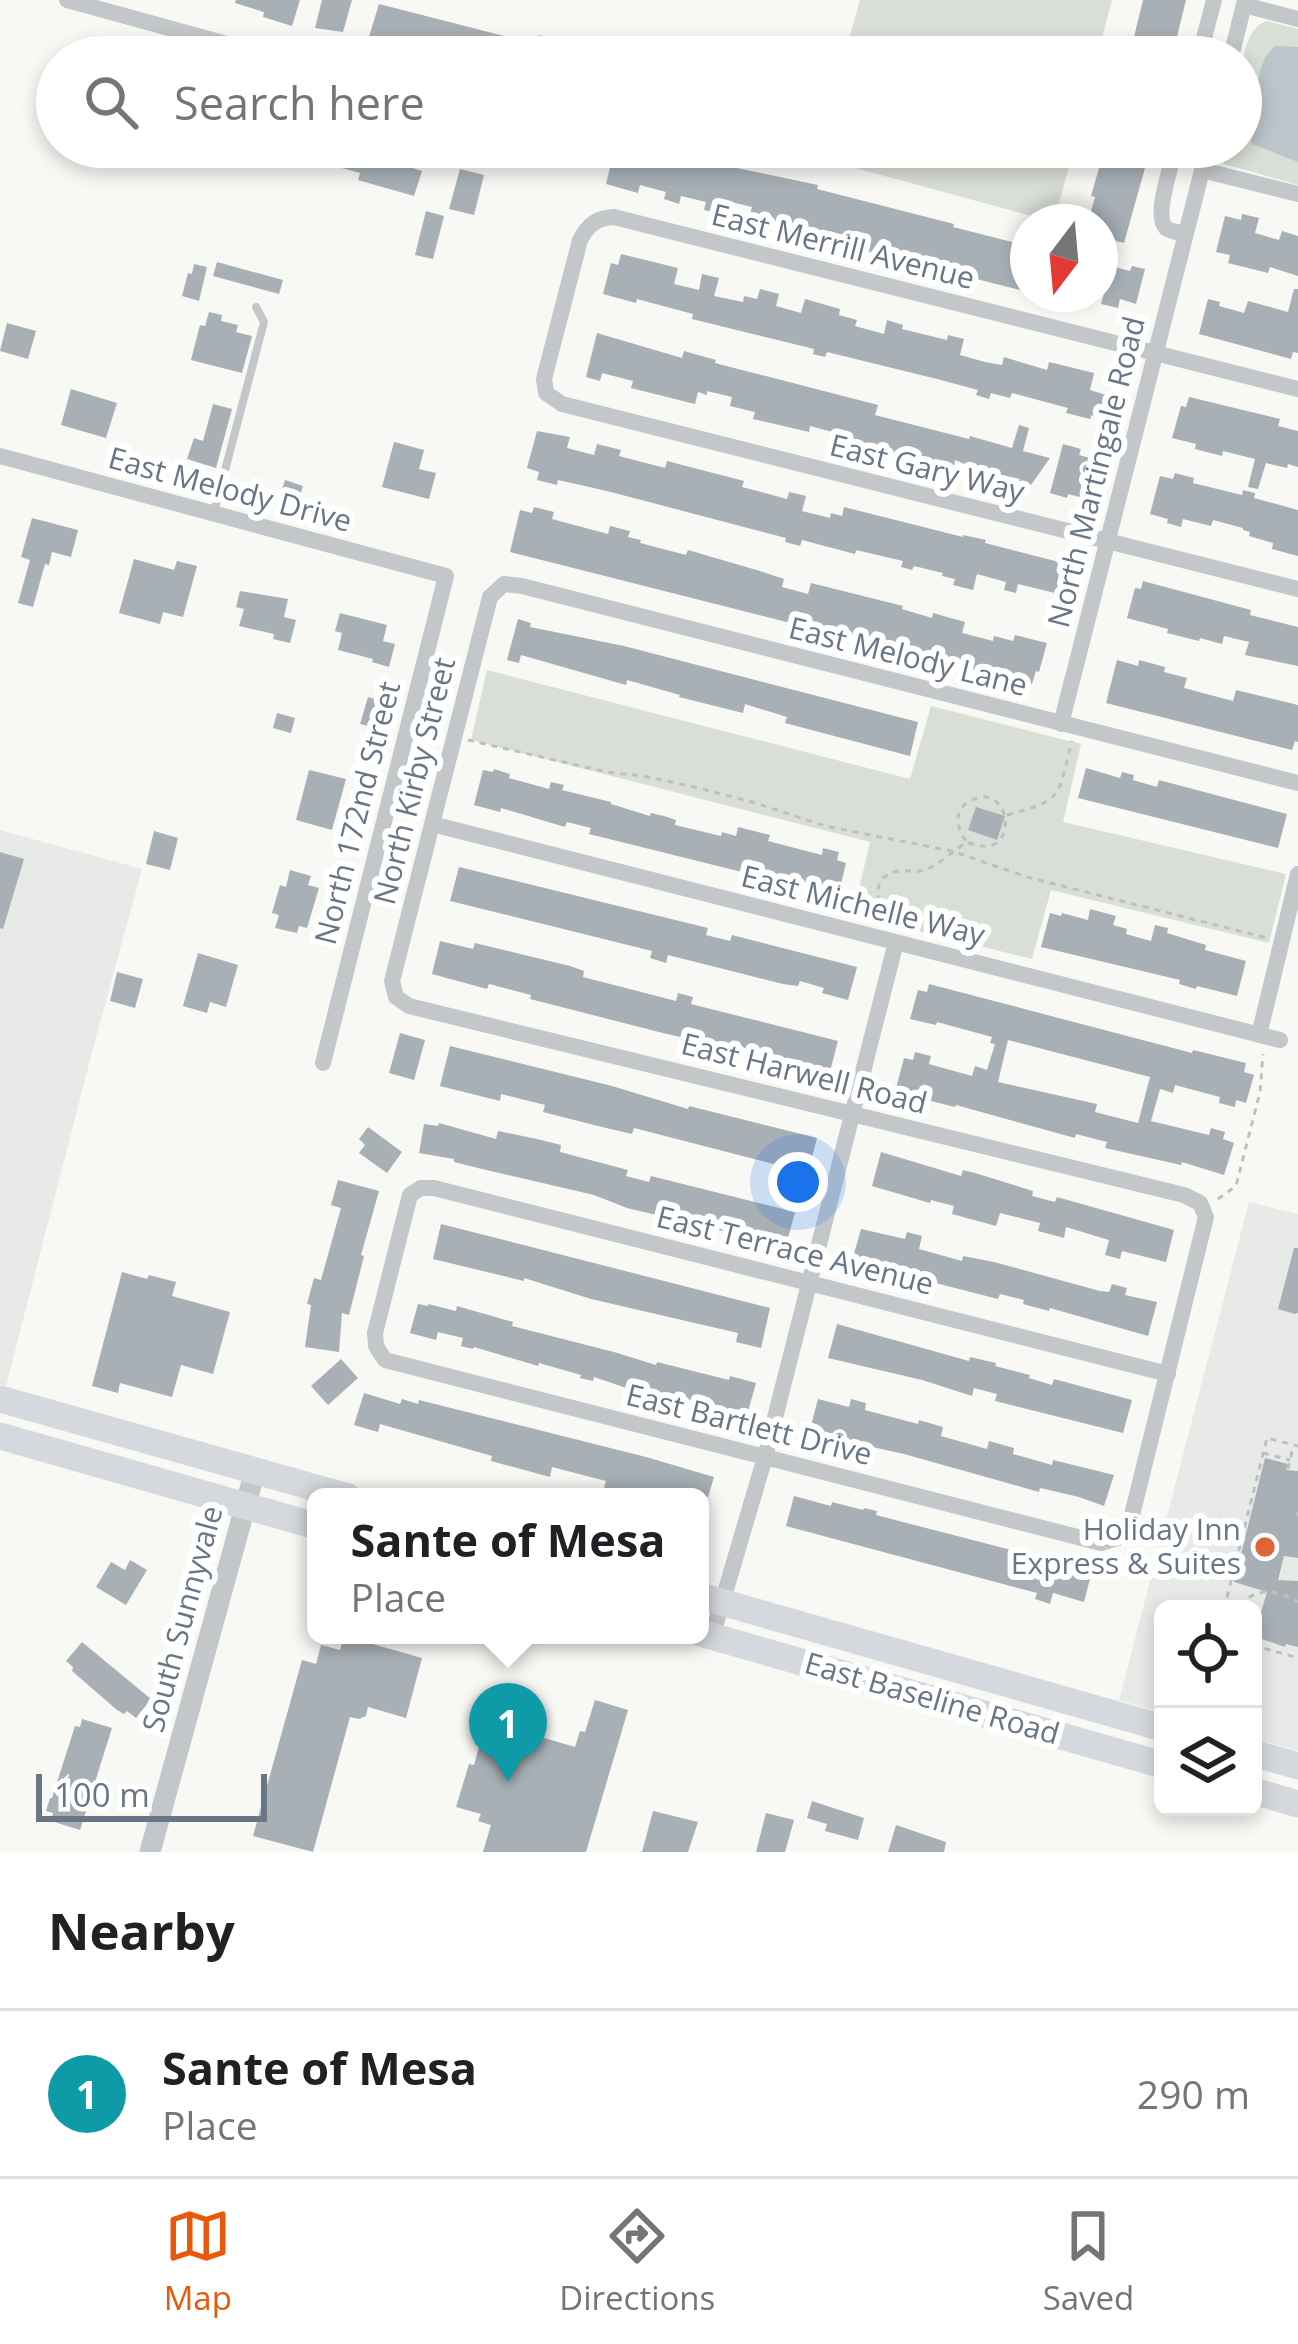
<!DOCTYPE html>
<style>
:root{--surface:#fff;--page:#f6f6f6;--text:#202124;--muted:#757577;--line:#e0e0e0;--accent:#ea580c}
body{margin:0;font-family:"Open Sans",sans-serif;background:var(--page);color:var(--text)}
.controls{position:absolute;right:36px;bottom:36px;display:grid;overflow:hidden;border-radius:18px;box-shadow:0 6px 18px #0003}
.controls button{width:108px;height:108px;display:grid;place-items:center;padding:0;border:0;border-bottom:3px solid var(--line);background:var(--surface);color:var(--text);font:60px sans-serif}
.compass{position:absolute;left:1010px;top:204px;width:108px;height:108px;border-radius:50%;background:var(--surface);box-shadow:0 6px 18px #0003;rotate:196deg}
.scale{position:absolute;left:36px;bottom:30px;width:231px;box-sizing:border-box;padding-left:12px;border:6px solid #687685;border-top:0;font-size:33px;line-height:42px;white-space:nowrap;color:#687685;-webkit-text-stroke:9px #fff;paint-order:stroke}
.you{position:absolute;left:798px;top:1182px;width:42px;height:42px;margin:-30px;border:9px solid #fff;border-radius:50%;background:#1a73e8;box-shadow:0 0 0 18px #1a73e833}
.badge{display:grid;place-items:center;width:78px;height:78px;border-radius:50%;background:var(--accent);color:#fff;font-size:39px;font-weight:700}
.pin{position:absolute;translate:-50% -99px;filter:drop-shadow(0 3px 6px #0008)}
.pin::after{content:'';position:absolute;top:63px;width:42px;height:36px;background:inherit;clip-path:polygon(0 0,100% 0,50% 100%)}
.popup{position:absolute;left:307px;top:1488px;width:402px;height:156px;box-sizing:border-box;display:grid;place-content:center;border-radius:18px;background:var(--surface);filter:drop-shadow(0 3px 9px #0005);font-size:39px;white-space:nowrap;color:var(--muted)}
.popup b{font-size:45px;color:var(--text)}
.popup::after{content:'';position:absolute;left:50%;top:100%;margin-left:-24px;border:24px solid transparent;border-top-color:var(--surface)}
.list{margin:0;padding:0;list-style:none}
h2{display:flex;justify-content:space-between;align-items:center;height:156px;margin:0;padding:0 48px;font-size:51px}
h2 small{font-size:39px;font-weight:400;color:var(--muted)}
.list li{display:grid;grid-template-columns:78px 1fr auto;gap:36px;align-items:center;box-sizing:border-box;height:168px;padding:0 48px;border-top:3px solid var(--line)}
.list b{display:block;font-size:45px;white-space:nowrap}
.list p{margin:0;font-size:39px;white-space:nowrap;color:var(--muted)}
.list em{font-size:39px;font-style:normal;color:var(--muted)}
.icon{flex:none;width:66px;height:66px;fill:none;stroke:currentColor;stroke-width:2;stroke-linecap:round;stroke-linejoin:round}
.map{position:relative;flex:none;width:1298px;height:1852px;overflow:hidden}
.search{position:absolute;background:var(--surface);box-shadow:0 6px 18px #0003;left:36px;right:36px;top:36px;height:132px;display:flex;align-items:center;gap:30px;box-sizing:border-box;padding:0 42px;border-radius:66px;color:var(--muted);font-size:45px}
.sheet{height:324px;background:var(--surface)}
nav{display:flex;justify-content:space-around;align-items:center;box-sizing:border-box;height:168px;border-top:3px solid var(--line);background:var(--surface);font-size:33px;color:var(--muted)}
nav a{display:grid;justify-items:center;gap:6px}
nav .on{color:var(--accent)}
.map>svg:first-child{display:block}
.built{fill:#e8eae8}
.green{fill:#d9dfd6}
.water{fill:#bcc5ca}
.building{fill:#a8b0b6;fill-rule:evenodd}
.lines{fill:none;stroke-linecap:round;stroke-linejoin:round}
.path{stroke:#bdbfc1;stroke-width:3;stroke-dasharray:6 6;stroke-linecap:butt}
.service{stroke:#c3c7ca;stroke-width:8}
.minor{stroke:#c3c7ca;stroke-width:16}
.tertiary{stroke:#c3c7ca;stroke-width:21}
.primary{stroke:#d5d9dd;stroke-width:27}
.poi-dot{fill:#dc6731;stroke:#fff;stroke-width:4.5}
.labels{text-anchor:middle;stroke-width:12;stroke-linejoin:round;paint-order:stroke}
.street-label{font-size:30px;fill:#687685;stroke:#fff}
.poi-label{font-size:30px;fill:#687685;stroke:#fff;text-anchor:end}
</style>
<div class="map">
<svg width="1298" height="1852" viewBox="0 0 1298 1852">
<rect width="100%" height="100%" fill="#f8f8f5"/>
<path class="built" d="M0 830 142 869 91 1056 6 1386 0 1385Z
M1249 1202 1298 1214V1751L1253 1738V1609H1163V1713L1119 1700Z"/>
<path class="green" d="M860 0H1112L1097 57H844Z
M1267 21 1298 29V185L1224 164 1220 155 1222 147H1241C1241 116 1232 31 1267 21Z
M818 147H1074L1054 222 815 157Z
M487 670 910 779 931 706 1081 744 1063 822 1286 874 1269 943 1051 890 1032 959 853 915 870 842 471 740Z"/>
<path class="water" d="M1276 46 1298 47V162L1252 144 1246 130 1245 119C1265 98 1250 64 1276 46Z"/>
<path class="building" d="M236 0H300L292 26 263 17 264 12 235 3Z
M322 0H352L343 32 315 28Z
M1143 0H1186L1172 57H1123L1127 40 1133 41Z
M379 4 536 44 539 35 596 53 595 57H444L386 39 384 45 368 40Z
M336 147H353L395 158 394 162 422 171 414 196 358 180 360 173 331 165Z
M615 147H653L674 153 676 147H688L686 155 715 163 717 156 729 159 727 166 818 185 817 189 954 224 953 227 1028 246V292L933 268 935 259 913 254 910 262 869 252 870 245 831 233 829 242 773 227 748 220 752 207 727 201 723 214 704 210 706 202 681 196 679 204 664 199 666 192 640 185 638 193 606 184Z
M1105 147H1138L1150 150 1124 243 1113 240 1111 245 1100 242V222H1088L1095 197 1091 196Z
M460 169 484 175 474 215 449 209Z
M426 211 444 216 433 259 415 255Z
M1242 214 1259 218 1255 233 1279 240 1282 231 1298 236V276L1270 267 1268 273 1228 263 1230 255 1216 252 1225 216 1241 220Z
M621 254 678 268 674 284 699 290 702 274 719 278 714 296 743 302 744 296 757 299 760 289 779 294 776 306 801 313 805 299 840 309 839 315 857 320 855 326 884 334 887 320 903 325 902 329 947 340 948 335 964 339 960 355 985 362 1002 365 1004 357 1047 370 1049 362 1094 373 1090 390 1106 395 1100 417 1092 415 1090 419 1066 413 1068 408 1012 393 1010 398 991 393 989 399 976 395 978 390 937 379 827 352 825 357 813 354 814 349 692 319 693 314 637 299 636 303 603 294 611 263 618 265Z
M217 262 283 280 279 294 213 276Z
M194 264 207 267 199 301 182 296 188 273 192 274Z
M1111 266 1130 271 1132 266 1145 269 1136 304 1120 299 1118 308 1101 304Z
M1294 289H1298V353L1293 352 1291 359 1199 334 1208 299 1220 302 1219 306 1244 313 1248 301 1288 312Z
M209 312 222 315 221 321 238 325 236 332 252 336 242 373 191 360 200 325 205 326Z
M7 323 36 331 28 359 0 351Z
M597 333 682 358 684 351 716 360 715 363 878 405 875 415 969 439 970 436 1012 448 1019 425 1029 428 1023 451 1050 458 1031 485 1019 481 1020 479 979 470 955 460 954 467 835 439 836 433 810 426 809 432 753 419 755 412 730 406 732 397 707 391V395L698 392 695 404 631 388 633 381 602 373 600 381 586 377Z
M71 389 117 403 106 438 61 425Z
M1189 397 1280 419 1278 426 1298 431V467L1288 464 1287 468 1266 463 1258 489 1248 487 1255 459 1223 451 1222 456 1195 449 1196 444 1172 438 1181 406 1186 407Z
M213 404 232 409 216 468 187 459 194 438 203 441Z
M537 431 570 437 567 448 594 455 597 444 621 450 619 456 665 468 667 461 744 481 742 487 787 499 789 492 806 496 802 511 830 518 831 513 842 516 844 507 963 537V535L986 540 985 543 1067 564 1059 594 1018 584 1016 593 1004 590 1006 582 977 574 973 590 953 585 955 579 942 576 943 573 914 566 912 570 901 567 903 561 856 550 855 554 802 540 800 546 785 542 786 538 607 491 558 480 557 485 537 480 539 472 527 468Z
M394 442 424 450 419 469 436 473 429 499 382 487Z
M1063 444 1081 449 1079 455 1093 459 1083 498 1068 494 1067 498 1050 493Z
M1175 473 1194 478 1193 483 1242 495 1243 490 1255 493 1254 498 1298 510V556L1272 549 1273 543 1249 536 1250 532 1243 530V528L1213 520 1211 526 1183 519 1181 527 1167 523 1168 519 1150 514 1160 476 1173 479Z
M285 480 303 486 295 511 277 505Z
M534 507 554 512 552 519 608 534 610 526 630 531 628 537 641 540 640 543 686 555 688 550 760 571 784 579 782 587 808 594 811 583 903 606 902 609 932 618 933 613 965 622 962 633 993 641 994 636 1013 641 1015 635 1047 643 1039 672 1036 671 1032 684 510 552 520 510 532 513Z
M32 518 78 530 71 557 52 552 49 565 45 564 33 607 18 603 30 560 21 557Z
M134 559 174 570 177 561 197 566 183 617 163 612 160 624 119 613Z
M1143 581 1251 610 1250 615 1298 627V666L1245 655 1249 642 1224 636 1222 644 1200 638 1199 641 1167 633 1168 629 1127 618 1135 588 1141 589Z
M240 591 288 599 284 617 296 620 290 643 273 639 274 634 239 626 244 609 236 607Z
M340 613 387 625 383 641 395 644 389 667 372 662 373 659 338 650 342 633 335 631Z
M518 619 531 623 530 627 624 646 918 722 910 756 785 723 787 717 745 704 743 713 679 697 680 695 627 680 626 685 521 655 519 663 507 660Z
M1117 660 1138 666 1139 660 1165 667 1164 672 1187 678 1184 688 1233 701 1236 690 1298 705V742L1295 741 1292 750 1106 703Z
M368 697 395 705 388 731 360 724Z
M277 713 295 718 291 733 273 728Z
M1086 768 1120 778 1122 772 1134 775 1133 780 1157 787 1159 780 1287 814 1278 848 1078 798Z
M494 769 510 774 509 778 549 789 551 782 564 785 562 790 611 802V804L650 816 651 813 664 816 676 820 675 825 721 836 722 832 736 836 738 827 770 835 768 841 822 855 823 848 839 852 837 860 846 863 838 896 589 834 591 828 567 822 565 827 501 808 500 812 474 805 483 770 493 772Z
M309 770 346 779 332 830 296 820Z
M976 807 1005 816 997 840 968 830Z
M154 831 178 838 170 870 146 864Z
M0 852 24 859 3 929 0 928Z
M459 867 708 928 706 935 730 941 732 935 857 967 848 1000 822 993 824 988 800 981 798 986 783 984 668 955 666 963 650 958 652 951 450 901Z
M290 870 311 876 308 885 319 888 307 928 299 926 297 933 275 928 279 915 272 913 280 885 286 887Z
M1090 909 1116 916 1113 925 1127 929 1126 934 1151 941 1155 925 1168 928 1167 933 1206 945 1205 950 1246 961 1237 996 1197 986 1196 989 1179 984 1180 980 1041 947 1050 913 1061 916 1062 913 1088 920Z
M440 941 473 949 475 943 570 966 584 971 583 977 676 1001 678 993 693 997 691 1004 838 1041 829 1075 785 1065 787 1059 762 1052 728 1044 727 1048 659 1032 530 999 531 995 489 984 487 989 432 974Z
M198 953 238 965 226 1007 210 1002 207 1013 183 1006Z
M117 972 143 979 135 1008 110 1001Z
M929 984 1192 1053 1193 1050 1246 1063 1244 1072 1254 1075 1246 1103 1236 1100 1235 1107 1219 1103 1220 1097 1175 1085 1173 1093 1160 1089 1151 1121 1209 1135 1211 1128 1225 1132 1223 1139 1234 1143 1224 1175 1182 1162 1181 1165 1105 1148 1107 1142 1076 1134 1075 1138 956 1105 955 1107 895 1092 904 1058 913 1060 915 1052 931 1056 929 1064 972 1076 975 1066 987 1070 995 1044 990 1043 992 1037 937 1022 936 1025 910 1019 918 990 927 992ZM1008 1040 1150 1077 1138 1123 1095 1112 1097 1104 998 1082Z
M400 1033 425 1040 414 1080 389 1073Z
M450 1046 612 1086 688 1109 689 1106 817 1138 808 1173 634 1128 632 1134 602 1127 543 1112 545 1105 501 1094 500 1101 440 1086Z
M439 1123 496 1139 498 1131 537 1139 561 1145 560 1152 628 1170 626 1176 649 1182 651 1176 795 1212 786 1246 627 1208 594 1195 482 1169 454 1162V1159L419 1153 424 1124 438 1126Z
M368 1127 402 1152 387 1173 359 1153 365 1145 359 1139Z
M881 1152 961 1176 963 1170 975 1173 1033 1191 1032 1196 1055 1202 1057 1197 1174 1230 1166 1262 1122 1251 1120 1259 1105 1255 1109 1240 1066 1227 1064 1238 1038 1231 1040 1223 1000 1213 996 1226 952 1214 954 1206 931 1200 930 1203 872 1186Z
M338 1180 379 1191 361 1255 364 1256 349 1315 342 1313 339 1352 305 1347 311 1305 307 1304 314 1278 321 1280 341 1208 331 1205Z
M441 1224 770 1308 761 1348 736 1342 738 1333 591 1299 524 1278V1281L433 1259Z
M861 1229 905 1239 907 1232 922 1236 919 1249 962 1261 963 1256 994 1262 1100 1291 1109 1292 1112 1284 1127 1288 1125 1295 1157 1302 1148 1336 1050 1308 1049 1311 1023 1304 1024 1300 1000 1294 998 1299 920 1279 921 1277 879 1265 878 1268 852 1261Z
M1294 1248H1298V1313L1295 1314 1278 1309Z
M122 1272 147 1279 149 1275 176 1282 172 1296 230 1312 213 1374 181 1365 172 1397 120 1383 118 1393 92 1386Z
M418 1304 428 1306V1304L456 1311 457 1306 513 1322 512 1326 614 1352 656 1365 657 1362 729 1380 730 1376 756 1383 747 1415 636 1387 635 1391 594 1377 593 1381 580 1378 581 1375 539 1363 538 1366 474 1347 473 1349 461 1346 463 1338 438 1332 436 1340 410 1333Z
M837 1324 969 1361 970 1357 996 1363 995 1366 1030 1375 1029 1378 1052 1385 1054 1379 1132 1400 1123 1433 995 1401 997 1394 974 1388 972 1396 922 1380 828 1358Z
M341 1359 358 1378 328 1405 311 1386Z
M364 1393 400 1404 402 1399 418 1404 419 1400 646 1457 714 1477 708 1497H671L638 1488 636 1497H622L603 1492 606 1481 552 1467 550 1477 491 1461 492 1456 380 1424 378 1432 354 1425Z
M818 1399 849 1407 851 1399 866 1403 865 1410 918 1424 919 1420 943 1427 941 1436 987 1449 989 1441 1014 1448 1013 1454 1052 1465 1053 1460 1114 1475 1104 1506 1079 1497 1040 1488 1039 1492 904 1454 809 1433Z
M1265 1458 1288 1464 1286 1470 1298 1471V1558L1284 1556 1278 1580 1298 1581V1647L1286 1644 1285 1647 1253 1636V1617L1259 1619 1267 1592 1234 1582Z
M794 1496 831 1506 832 1502 863 1510 864 1508 877 1511 876 1515 1092 1571 1084 1602 1053 1593 1050 1604 1035 1599 1037 1593 786 1526Z
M130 1560 147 1570 126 1605 96 1587 111 1562 125 1570Z
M344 1636 422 1658 406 1718 368 1707 366 1716 359 1719 350 1717 313 1852 253 1836 302 1660 316 1664 321 1645 340 1650Z
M82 1642 151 1699 136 1718 127 1711 124 1714 117 1710 72 1671 73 1667 66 1661Z
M513 1691 528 1695 517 1730 575 1747 580 1731 585 1732 595 1700 628 1710 586 1852H483L491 1825 478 1821 481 1814 456 1807 469 1764 474 1765 482 1737 498 1741Z
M82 1719 112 1728 80 1830 51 1821 53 1813 46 1811 50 1798H52L75 1726 80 1727Z
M812 1801 864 1818 858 1840 825 1831 827 1824 807 1818Z
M653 1811 698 1822 688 1852H642Z
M766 1813 794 1820 785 1852H756Z
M896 1825 946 1842 944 1852H888Z"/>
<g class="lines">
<path class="path" d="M468 740 607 772 643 776 690 786 756 803 825 826 952 851 1027 877 1267 938
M1007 815C1066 799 1057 797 1072 741
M883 925C882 906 867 881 894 872 904 869 915 873 925 870 937 866 956 849 967 842 1023 866 1012 777 970 801 952 811 957 830 967 842
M1218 1199 1236 1186 1260 1092 1263 1054
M1263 1453 1290 1460
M1288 1469 1293 1447
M1297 1512 1298 1516
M1199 1606 1211 1609
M1224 1609 1267 1438 1298 1446
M1246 1609 1248 1598C1265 1587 1282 1593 1298 1602
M1253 1615 1260 1617
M1253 1645 1298 1658"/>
<path class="service" d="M214 512 264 322 256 307"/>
<path class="minor" d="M67 0 274 57
M1244 5 1298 19
M1199 57 1214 0
M1231 57 1245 0
M1176 147C1172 164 1153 216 1166 228 1169 231 1181 233 1186 234
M1202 170 1298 194
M1298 389 614 217C596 218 588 225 580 240L544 379 546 393 562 404 1298 589
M0 456 446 576 323 1063
M1061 724 1208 147
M432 824 1280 1040
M1259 1035 1298 874
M1168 1374 434 1188H421L410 1195 375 1333 376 1346 385 1360 1101 1543 1127 1535 1206 1217 1200 1203 1184 1195 409 1006 396 997 392 981 490 597 504 584 522 586 1298 783
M712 1637 765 1457 896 942"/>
<path class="tertiary" d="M150 1852 255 1471"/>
<path class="primary" d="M0 1399 348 1497
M0 1436 316 1526
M700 1596 1163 1728
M700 1633 1163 1765
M1253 1753 1298 1766
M1253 1791 1298 1804"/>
</g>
<circle class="poi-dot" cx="1265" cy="1547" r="12"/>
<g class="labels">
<g class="street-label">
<text transform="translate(843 247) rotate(14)" y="10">East Merrill Avenue</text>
<text transform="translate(927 469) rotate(14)" y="10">East Gary Way</text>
<text transform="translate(1097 472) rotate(-76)" y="10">North Martingale Road</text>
<text transform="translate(230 490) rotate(15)" y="10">East Melody Drive</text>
<text transform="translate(908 657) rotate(14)" y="10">East Melody Lane</text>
<text transform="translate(415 781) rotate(-76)" y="10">North Kirby Street</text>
<text transform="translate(358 813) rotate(-76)" y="10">North 172nd Street</text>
<text transform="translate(863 906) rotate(14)" y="10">East Michelle Way</text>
<text transform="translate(804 1074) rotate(14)" y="10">East Harwell Road</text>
<text transform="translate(795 1251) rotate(14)" y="10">East Terrace Avenue</text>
<text transform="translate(749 1425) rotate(14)" y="10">East Bartlett Drive</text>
<text transform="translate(183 1619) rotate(-75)" y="10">South Sunnyvale</text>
<text transform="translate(932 1699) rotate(16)" y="10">East Baseline Road</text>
</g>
<g class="poi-label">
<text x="1241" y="1540">Holiday Inn<tspan x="1241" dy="34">Express &amp; Suites</tspan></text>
</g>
</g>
</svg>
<div class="controls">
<button><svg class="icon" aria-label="locate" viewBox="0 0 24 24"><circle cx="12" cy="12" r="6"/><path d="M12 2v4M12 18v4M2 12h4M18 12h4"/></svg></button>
<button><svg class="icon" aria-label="layers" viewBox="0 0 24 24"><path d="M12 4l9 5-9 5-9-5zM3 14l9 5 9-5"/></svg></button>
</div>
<svg class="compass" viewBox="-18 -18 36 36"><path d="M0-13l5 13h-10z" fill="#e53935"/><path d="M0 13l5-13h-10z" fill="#757577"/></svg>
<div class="scale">100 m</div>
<div class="you"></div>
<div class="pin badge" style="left:508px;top:1782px;background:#0f9aa8">1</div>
<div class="popup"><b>Sante of Mesa</b>Place</div>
<div class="search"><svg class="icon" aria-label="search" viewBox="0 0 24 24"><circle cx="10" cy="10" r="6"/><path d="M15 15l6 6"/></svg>Search here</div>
</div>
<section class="sheet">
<h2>Nearby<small></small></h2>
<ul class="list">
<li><span class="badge" style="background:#0f9aa8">1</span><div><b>Sante of Mesa</b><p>Place</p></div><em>290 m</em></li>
</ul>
</section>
<nav>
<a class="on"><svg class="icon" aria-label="map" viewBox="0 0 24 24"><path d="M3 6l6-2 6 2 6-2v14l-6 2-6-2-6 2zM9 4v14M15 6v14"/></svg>Map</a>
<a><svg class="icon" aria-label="directions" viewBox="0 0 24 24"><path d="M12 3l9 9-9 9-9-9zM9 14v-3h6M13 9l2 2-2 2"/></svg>Directions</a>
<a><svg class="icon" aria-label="saved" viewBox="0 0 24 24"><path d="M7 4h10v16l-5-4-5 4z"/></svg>Saved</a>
</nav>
